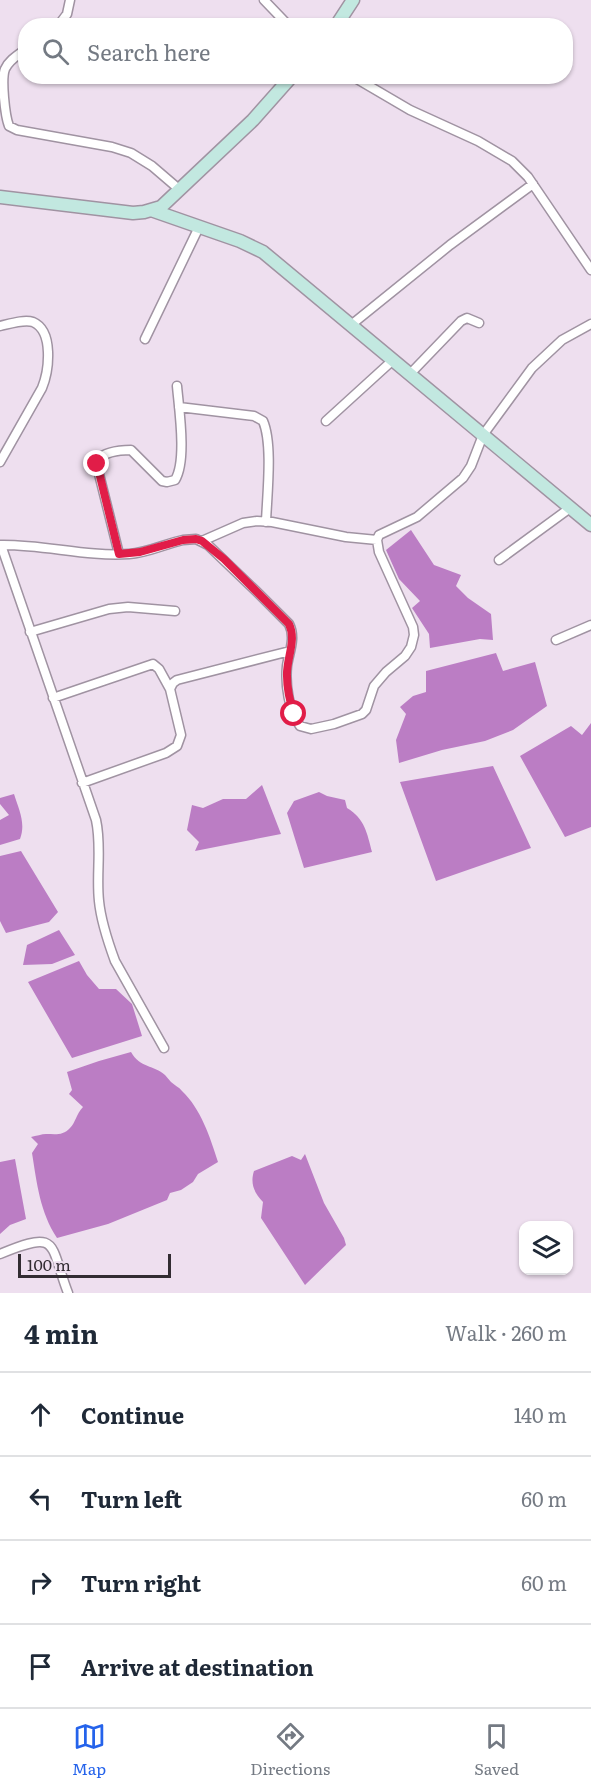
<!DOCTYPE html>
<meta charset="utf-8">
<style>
:root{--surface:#fff;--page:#f6f6f7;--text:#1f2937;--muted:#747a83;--line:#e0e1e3;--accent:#2563eb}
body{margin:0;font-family:Literata,serif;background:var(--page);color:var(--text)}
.controls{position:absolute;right:18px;bottom:18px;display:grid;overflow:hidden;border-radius:12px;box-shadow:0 2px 4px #0004}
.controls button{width:54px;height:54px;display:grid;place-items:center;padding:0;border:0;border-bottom:2px solid var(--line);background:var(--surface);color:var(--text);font:30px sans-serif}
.scale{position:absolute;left:18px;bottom:15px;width:153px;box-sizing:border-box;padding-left:6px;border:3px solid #322c32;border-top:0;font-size:16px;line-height:21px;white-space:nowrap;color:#322c32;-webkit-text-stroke:4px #eedfef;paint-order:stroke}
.stop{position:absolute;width:18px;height:18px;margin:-14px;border:4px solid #e11d48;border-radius:50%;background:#fff}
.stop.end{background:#e11d48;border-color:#fff;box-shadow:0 2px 6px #0008}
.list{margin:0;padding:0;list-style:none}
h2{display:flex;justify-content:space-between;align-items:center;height:78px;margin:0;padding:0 24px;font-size:26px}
h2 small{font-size:20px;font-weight:400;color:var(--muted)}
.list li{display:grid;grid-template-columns:39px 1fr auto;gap:18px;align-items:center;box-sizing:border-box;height:84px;padding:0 24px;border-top:2px solid var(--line)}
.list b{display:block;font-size:22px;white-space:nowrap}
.list em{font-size:20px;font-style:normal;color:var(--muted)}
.icon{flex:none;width:33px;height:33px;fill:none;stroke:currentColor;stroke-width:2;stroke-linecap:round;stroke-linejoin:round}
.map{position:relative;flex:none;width:591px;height:1293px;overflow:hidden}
.search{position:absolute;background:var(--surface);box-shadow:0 2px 4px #0004;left:18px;right:18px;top:18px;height:66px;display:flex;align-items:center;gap:15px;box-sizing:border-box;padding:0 21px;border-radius:24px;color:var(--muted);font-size:22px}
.sheet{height:414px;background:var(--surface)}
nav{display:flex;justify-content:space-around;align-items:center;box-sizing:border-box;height:84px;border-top:2px solid var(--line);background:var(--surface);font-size:16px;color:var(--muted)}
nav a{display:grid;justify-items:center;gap:3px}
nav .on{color:var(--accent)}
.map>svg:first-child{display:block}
.water{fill:#bb7dc4}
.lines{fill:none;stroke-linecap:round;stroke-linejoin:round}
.street-casing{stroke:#a093a2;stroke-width:11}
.secondary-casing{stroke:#a093a2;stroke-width:15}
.street{stroke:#fff;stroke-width:8}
.secondary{stroke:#c2e8e0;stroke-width:12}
.route{stroke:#e11d48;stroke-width:8}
</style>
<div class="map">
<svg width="591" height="1293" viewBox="0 0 591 1293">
<rect width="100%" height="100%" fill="#eedfef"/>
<path class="water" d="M411 530 434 565 461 575 456 586 468 598 491 614 493 640 480 639 430 648 429 634 412 608 420 601 399 579 386 550Z
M496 653 503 671 535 662 547 706 513 730 485 741 442 750 399 763 396 740 406 714 400 707 413 696 426 692V671Z
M591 723V827L565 837 520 756 571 726 582 735Z
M493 766 531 848 436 881 400 782Z
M262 785 281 834 195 851 199 842 187 830 192 805 203 808 223 799H246Z
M319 792 327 796 345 800 347 808C365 819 367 833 372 852L304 868 287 813 294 801Z
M14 794C19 810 26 823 20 839L0 845V820L9 815 0 804V798Z
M21 851 58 912 49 922 6 933 0 921V856Z
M59 930 75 955 52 964 23 965 27 945Z
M79 961 87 975 99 989H116L132 1004 142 1036 72 1058 28 982Z
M131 1052C140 1068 154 1065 165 1075 167 1077 169 1080 171 1082 174 1085 179 1087 182 1091 201 1109 210 1137 218 1162L198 1174 193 1182 181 1190 170 1193 167 1200 108 1224 57 1238C40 1212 37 1184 32 1153L38 1144 31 1137C36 1136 42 1134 46 1134 55 1134 63 1136 70 1128 76 1122 76 1114 83 1107L69 1094 72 1090 67 1072 99 1061Z
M305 1154 324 1203 344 1238 346 1245 305 1285 261 1218 263 1202C254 1193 250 1183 254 1171L292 1156 301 1160Z
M15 1159 26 1219 10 1225 0 1234V1162Z"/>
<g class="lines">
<g class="street-casing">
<path id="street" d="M264 0 289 26
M58 26 67 14 70 0
M26 49C18 55 9 60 5 69 1 79 5 116 9 126L17 130 112 147 131 153 152 166 180 190
M352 76 410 110 478 141 512 161 528 177 591 270
M351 325 450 245 533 184
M0 326C9 324 24 319 33 322 54 331 49 371 42 388L0 462
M145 339 199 227
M410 374 461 321 467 318 479 323
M179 407 254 416 263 421C273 444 267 495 266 522
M326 421 393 360
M202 541 243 523 257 521 272 522 346 537 377 540
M0 545C43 544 86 557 129 554 147 553 165 544 183 540L196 539 208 545 256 591 289 624C296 638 289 652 287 666 285 685 289 711 300 726L311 729 334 724 362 714 366 710 374 686 386 672 405 656 411 647 414 635 413 627 379 552 377 540 379 535 417 517 463 478 471 466 483 435 532 368 562 340 591 324
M1 545 96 820C102 847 96 874 99 901 101 922 108 942 115 961L164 1048
M119 554 97 466V460C105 452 120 450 131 450L162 481 167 482 175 480C187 461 179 409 177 386
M499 560 570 508
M30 632 109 609 128 607 175 611
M556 640 591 625
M53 698 153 664 159 669 170 689
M82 783 166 753 177 746 181 735 170 689 173 683 177 680 290 651
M0 1254C60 1229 49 1243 68 1293"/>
</g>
<g class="secondary-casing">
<path id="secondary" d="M336 26 353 0
M0 197 133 213 144 212 161 207 253 120 292 76
M151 210 240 241 263 252 591 525"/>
</g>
<use href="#street" class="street"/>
<use href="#secondary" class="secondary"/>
</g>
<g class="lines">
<path class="route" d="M97 464 119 554 140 552 183 540 196 539 202 541 224 559 289 624C297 641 286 659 287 676 287 689 290 702 294 714"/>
</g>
</svg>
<div class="controls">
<button><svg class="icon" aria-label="layers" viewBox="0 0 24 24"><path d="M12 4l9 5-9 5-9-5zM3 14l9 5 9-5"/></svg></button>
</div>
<div class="scale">100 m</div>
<div class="stop" style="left:294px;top:714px"></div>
<div class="stop end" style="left:97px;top:464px"></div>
<div class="search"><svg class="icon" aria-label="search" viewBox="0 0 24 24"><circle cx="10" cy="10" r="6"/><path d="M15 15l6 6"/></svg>Search here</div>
</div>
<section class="sheet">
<h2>4 min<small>Walk · 260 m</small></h2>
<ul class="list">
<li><svg class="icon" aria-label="ahead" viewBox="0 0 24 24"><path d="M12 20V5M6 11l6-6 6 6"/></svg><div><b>Continue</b></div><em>140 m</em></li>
<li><svg class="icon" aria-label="left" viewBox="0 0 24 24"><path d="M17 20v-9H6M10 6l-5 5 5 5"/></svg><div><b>Turn left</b></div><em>60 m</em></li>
<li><svg class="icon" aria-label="right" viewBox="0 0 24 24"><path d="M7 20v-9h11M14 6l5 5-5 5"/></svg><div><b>Turn right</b></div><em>60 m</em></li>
<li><svg class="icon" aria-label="arrive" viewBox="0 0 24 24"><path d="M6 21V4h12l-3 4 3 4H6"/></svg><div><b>Arrive at destination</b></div></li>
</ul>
</section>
<nav>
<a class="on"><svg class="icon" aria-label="map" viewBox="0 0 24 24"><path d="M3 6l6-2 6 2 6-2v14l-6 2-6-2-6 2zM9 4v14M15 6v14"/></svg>Map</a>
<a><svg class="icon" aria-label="directions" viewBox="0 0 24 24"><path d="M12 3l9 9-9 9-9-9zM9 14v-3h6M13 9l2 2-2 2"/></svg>Directions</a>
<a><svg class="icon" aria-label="saved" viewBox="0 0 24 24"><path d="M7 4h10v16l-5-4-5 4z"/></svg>Saved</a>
</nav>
